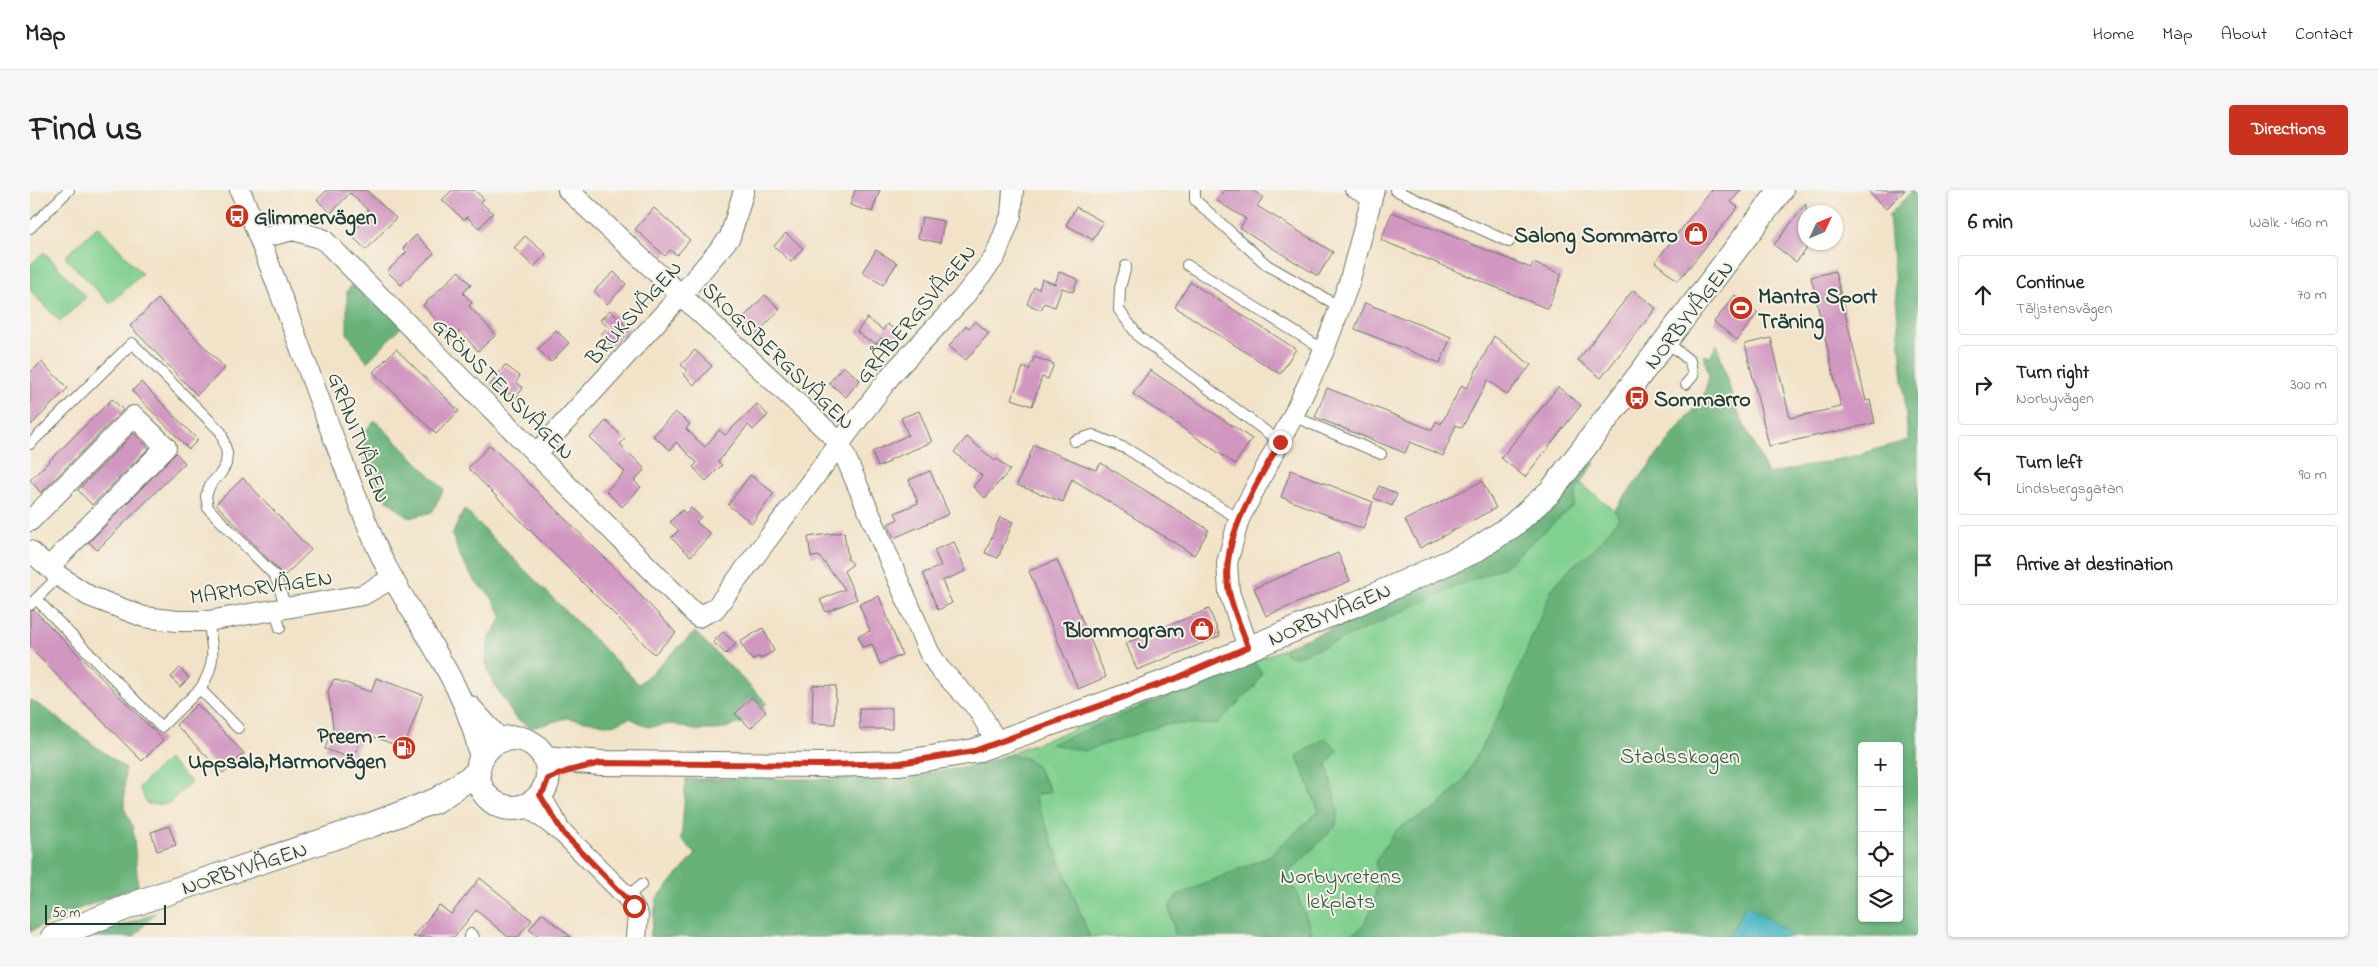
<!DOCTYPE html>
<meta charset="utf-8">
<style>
:root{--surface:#fff;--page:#f6f6f6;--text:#222;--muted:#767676;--line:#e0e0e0;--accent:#c8321e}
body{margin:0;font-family:"Indie Flower",sans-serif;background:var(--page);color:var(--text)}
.controls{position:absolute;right:15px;bottom:15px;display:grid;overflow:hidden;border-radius:5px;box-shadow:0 1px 4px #0004}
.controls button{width:45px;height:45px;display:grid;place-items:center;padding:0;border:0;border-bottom:1px solid var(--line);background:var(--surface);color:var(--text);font:25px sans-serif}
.compass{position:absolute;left:1768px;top:15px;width:45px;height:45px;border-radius:50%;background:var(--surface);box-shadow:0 1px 4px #0004;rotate:46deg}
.scale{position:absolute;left:15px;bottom:12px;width:121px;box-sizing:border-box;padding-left:5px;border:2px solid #1f3d34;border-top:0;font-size:14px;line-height:18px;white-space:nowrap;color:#1f3d34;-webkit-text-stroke:4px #f7f3e8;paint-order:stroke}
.stop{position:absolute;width:15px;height:15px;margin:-11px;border:4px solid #c8321e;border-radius:50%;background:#fff}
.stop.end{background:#c8321e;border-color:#fff;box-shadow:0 1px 5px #0008}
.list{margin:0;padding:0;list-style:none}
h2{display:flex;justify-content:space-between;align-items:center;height:65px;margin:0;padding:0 20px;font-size:21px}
h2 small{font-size:16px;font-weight:400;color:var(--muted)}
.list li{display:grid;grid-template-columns:32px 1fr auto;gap:15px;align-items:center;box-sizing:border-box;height:80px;margin:0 10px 10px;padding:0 10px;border:1px solid var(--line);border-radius:5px}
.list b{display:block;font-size:19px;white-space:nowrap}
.list p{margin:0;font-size:16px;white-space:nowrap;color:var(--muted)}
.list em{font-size:16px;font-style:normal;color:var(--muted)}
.icon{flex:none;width:28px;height:28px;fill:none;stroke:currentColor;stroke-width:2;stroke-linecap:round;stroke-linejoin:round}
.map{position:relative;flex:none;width:1888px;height:747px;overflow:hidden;border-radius:5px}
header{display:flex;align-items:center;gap:30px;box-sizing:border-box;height:70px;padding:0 25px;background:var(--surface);border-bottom:1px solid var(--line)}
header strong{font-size:24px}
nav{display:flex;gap:28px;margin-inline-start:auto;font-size:18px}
.intro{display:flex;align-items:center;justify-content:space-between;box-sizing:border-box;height:120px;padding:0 30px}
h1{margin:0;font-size:35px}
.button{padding:12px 22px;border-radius:5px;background:var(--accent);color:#fff;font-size:18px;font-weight:700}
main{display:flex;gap:30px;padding:0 30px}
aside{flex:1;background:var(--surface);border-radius:5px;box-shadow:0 1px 4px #0004}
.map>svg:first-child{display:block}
.green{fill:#80d090;stroke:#508662}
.forest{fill:#68b27a;stroke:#447857;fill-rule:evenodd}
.water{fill:#4ab8c4;stroke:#347a7c}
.building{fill:#d197c1}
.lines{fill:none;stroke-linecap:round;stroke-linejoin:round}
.service-casing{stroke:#697768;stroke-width:12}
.minor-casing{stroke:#697768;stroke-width:22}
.tertiary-casing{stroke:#697768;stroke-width:26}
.service{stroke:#fff;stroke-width:10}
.minor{stroke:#fff;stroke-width:20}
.tertiary{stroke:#fff;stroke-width:24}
.route{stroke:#c8321e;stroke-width:6}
.labels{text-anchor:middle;stroke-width:4;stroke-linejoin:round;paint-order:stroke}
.poi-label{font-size:22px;font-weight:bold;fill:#1f3d34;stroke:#f7f3e8;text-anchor:start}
.street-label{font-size:22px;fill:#1f3d34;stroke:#f7f3e8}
.park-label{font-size:22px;fill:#325a46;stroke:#f7f3e8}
</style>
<header>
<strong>Map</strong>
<nav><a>Home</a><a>Map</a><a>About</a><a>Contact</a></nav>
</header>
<div class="intro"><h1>Find us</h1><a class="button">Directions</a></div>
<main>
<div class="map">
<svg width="1888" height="747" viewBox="0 0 1888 747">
<rect width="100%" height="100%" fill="#f7f3e8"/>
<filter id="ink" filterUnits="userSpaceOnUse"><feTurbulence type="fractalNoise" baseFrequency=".02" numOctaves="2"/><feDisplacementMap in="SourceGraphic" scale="10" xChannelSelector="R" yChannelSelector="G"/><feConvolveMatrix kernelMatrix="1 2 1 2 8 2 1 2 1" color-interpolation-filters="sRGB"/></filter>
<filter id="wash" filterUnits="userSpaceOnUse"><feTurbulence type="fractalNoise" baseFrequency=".0096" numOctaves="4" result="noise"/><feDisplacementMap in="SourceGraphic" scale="20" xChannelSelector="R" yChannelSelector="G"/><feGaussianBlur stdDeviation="1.12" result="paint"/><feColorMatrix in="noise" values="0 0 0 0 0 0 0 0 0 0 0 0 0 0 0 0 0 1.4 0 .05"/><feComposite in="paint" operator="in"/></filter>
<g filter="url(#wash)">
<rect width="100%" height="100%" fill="#f2e3c8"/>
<path class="green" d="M68 36 112 84 80 114 35 67Z
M14 62 56 107 30 132 0 100V75Z
M1552 294 1584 320 1592 333 1438 598 1359 704 1346 734 1318 747H1284L1258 683 1305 637 1308 623 1297 575 1267 566 1289 621 1238 667 1146 706 1139 717 1146 747H1049L998 609 1021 601 1004 573 984 561 1154 500 1328 428 1451 373Z
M138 569 161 592 138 614H117L109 597Z"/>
<path class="forest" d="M1883 0H1888V747H1318C1340 737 1347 705 1348 683 1348 679 1345 676 1345 672L1367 639 1407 618 1433 591 1473 517 1522 399 1539 379 1566 357 1589 328 1584 320 1673 207 1679 187 1674 165 1680 167 1687 154 1705 216 1738 284 1824 266 1878 250 1859 25ZM1832 556H1869V728H1832Z
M330 86 375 133 337 172 317 143V101Z
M345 230 414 299 402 322 379 328 357 310 341 287 332 260 333 243Z
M1559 270 1565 273 1547 298 1544 315 1474 377 1429 395 1307 452 1264 467 1256 464 1254 461 1255 457 1313 434 1399 392Z
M434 319 609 494 665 442 737 513 717 531 689 540H664L643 534 618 537 600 528 582 535 536 528 502 538 485 528 460 487 456 472 458 450 472 427 461 406 446 393 431 369 422 345Z
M1224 472 1232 483 1225 496 1187 534H1136L1055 561 1021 554Z
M0 509 21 523 95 578 94 618 103 637 108 696 25 728 0 742Z
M1295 548 1308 560 1297 575 1308 623 1305 637 1258 683 1284 747H1146L1139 717 1146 706 1238 667 1289 621 1267 566Z
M982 563 1004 573 1021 602 1004 605 1060 747H620L627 708 666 664 651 650 656 589H798L875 587 949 575Z
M125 723 104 747H63Z"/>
<path class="water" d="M1716 715 1760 744 1762 747H1699Z"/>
<g id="blocks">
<path class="building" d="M297 0H336L366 28 336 60 321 45 341 23 320 3 301 23 287 10Z
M422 0H444L454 9 450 12 463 23 449 38 437 27 434 30 412 10Z
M825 0H850L842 22 820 15Z
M1194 0H1222L1233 7 1227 16 1303 62 1288 86 1210 38 1216 29 1187 11Z
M1682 0H1711L1701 12 1708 17 1648 91 1625 72Z
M1837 0H1875L1856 19Z
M1776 14V60L1766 72 1744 55Z
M1046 17 1073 32 1063 50 1036 35Z
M624 18 660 50 647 65 640 60 635 66 605 39Z
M1362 22 1501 78 1503 73 1532 84 1518 119 1351 50Z
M892 27 914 31 910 53 888 48Z
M756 43 773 58 761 72 744 56Z
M386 45 404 63 371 95 357 81 377 62 373 58Z
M495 46 516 64 504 77 484 58Z
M846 60 867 73 853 95 832 82Z
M429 81 441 95 433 103 442 113 439 116 466 145 448 161 430 141 422 149 393 115Z
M1805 81 1836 211 1840 210 1845 233 1739 256 1715 154 1741 148 1760 228 1811 217 1781 87Z
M584 82 596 94 577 114 564 101Z
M1029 82 1048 89 1043 102 1032 98 1025 117 1014 113 1011 120 997 114 1004 97 1009 99 1012 89 1025 94Z
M1160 92 1266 159 1250 184 1145 117Z
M1603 100 1626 118 1571 188 1548 170Z
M735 105 750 119 724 147 709 132Z
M1705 105 1728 123 1707 150 1684 132Z
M128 109 195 178 167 205 100 136Z
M1335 113 1421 147 1410 173 1325 139Z
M580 120 598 138 581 156 570 145 578 137 570 130Z
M837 128 853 140 857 134 870 144 861 155 851 148 846 154 841 150 839 151 827 142Z
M945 131 959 143 936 170 919 156 936 136 939 138Z
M526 140 539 153 521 172 508 159Z
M1464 146 1501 175 1477 205 1458 190 1432 238 1426 235 1413 266 1380 252 1375 263 1285 227 1297 198 1402 240 1406 231 1411 234 1432 195 1437 198Z
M366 159 429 221 406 244 343 182Z
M665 160 682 176 664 195 653 184 657 180 651 175Z
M1004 167 1024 174 1018 189 1012 187 1002 216 982 209 993 177 999 180Z
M11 172 38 198 0 236V183Z
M475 175 490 186 486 192 493 198 486 208 479 203 476 207 460 195Z
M813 176 830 190 816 207 799 193Z
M1120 180 1222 249 1205 274 1103 204Z
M111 192 168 250 159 259 102 201Z
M1528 197 1551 215 1495 287 1471 268Z
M82 209 93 220 11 303 0 290Z
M727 214 738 225 723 240 718 235 688 272 692 275 676 291 663 277 667 273 646 252 640 260 623 246 645 222 660 234 656 239 675 257 689 240 695 245Z
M889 221 902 252 859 270 860 272 848 277 842 262 878 245 871 228Z
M576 231 595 249 590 254 615 279 604 291 611 297 592 317 576 301 595 282 560 248Z
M104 243 119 258 62 315 48 300Z
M937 247 965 271 967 269 980 280 955 308 943 297 952 286 924 262Z
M460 255 583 376 646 443 624 464 438 278Z
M1004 255 1066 280 1071 273 1179 340 1164 365 1042 289 1033 312 987 295Z
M146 263 155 273 67 360 59 352Z
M1261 280 1343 312 1333 339 1251 307Z
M900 281 919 324 864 348 858 334 868 329 865 323 888 313 879 290Z
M720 285 744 303 722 333 698 315Z
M213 288 281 360 254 386 186 314Z
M1452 291 1466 318 1390 358 1375 330Z
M1349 296 1367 304 1362 316 1344 308Z
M661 318 671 327 666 332 681 344 661 366 641 348 649 340 640 332 652 320 656 324Z
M970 327 983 332 968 368 955 363Z
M814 342 818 369 823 374 814 381 827 409 796 422 790 410 815 399 789 366 781 367 778 347Z
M924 352 936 381 912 391 922 413 908 420 893 383 911 376 904 360Z
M1308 363 1320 391 1236 426 1224 398Z
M1027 370 1076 487 1048 499 999 381Z
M849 406 872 465 850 474 842 454 832 457 828 446 840 441 829 414Z
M1179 419 1190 446 1107 480 1096 453Z
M4 420 133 550 112 571 0 458V422Z
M733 438 744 461 730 469 729 466 722 470 710 452Z
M693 442 706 454 696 464 683 452Z
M150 478 159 488 150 497 141 487Z
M346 488 393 505 374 558 333 543 323 569 295 559 303 537 298 501 304 489 341 502Z
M783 495 806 496 805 534 782 533Z
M721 507 736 521 721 538 705 524Z
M167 514 214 563 193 583 146 535Z
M829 518H862V539H830Z
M139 636 146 655 127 661 121 642Z
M450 688 502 730 488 747H478L446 720 424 747H383L409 715 421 724Z
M512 723 541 747H508L499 739Z"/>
</g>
</g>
<g filter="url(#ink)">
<use href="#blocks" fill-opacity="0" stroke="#697768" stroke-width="1"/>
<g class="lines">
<g class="service-casing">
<path id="service" d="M1165 0V10L1237 75 1310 117
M1320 0 1342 12
M1365 0 1479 52
M0 38 39 0
M1157 75 1294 160
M1096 76 1090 98 1089 120 1109 147 1250 252
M1637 152 1660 171 1663 186 1656 194
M1263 226 1351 264
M1044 251 1063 245 1097 259 1209 329
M0 254 102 153 191 242 197 263 196 274 191 283 180 295 176 306 178 318 245 386 256 417
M6 409 29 386
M0 415 6 409 131 537 170 499 208 538
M245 419 250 438
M170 499C187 474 183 458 178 431
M597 707 612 694
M439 747 441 744 444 747"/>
</g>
<g class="minor-casing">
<path id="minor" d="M210 0C258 116 296 237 345 353 376 425 438 491 450 570
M538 0 809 252 899 462 909 478 948 519 967 553
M230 48 263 40 293 49 668 427 685 419 862 184 931 110 965 67 981 26 983 0
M506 264 652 104 700 47 714 0
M0 331 104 226 136 257 19 377
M0 361 29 386 59 406 114 427 147 431H178L333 405 363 388
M1218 457 1199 402 1197 373 1209 329 1263 226 1294 160 1319 93 1344 0
M440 516 470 549
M510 605 527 634
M496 615 534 644 597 707 608 725 606 747"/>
</g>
<g class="tertiary-casing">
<path id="tertiary" d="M448 583a35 35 0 1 1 70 0a35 35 0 1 1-70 0Z
M515 568 571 573 794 575 870 573 944 561 1147 488 1321 416 1444 361 1482 336 1521 301 1751 0
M23 747 115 710 341 635 407 610 447 583"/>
</g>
<use href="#service" class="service"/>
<use href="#minor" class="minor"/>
<use href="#tertiary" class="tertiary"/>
</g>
</g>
<g class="lines" filter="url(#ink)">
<path class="route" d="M604 716 534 644 510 605 514 600 518 589 538 581 571 573 794 575 870 573 944 561 1147 488 1218 457C1212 439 1203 421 1199 402 1188 352 1227 294 1250 252"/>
</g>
<defs>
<g id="bus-disc" transform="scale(1.25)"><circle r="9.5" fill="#c8321e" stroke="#f7f3e8"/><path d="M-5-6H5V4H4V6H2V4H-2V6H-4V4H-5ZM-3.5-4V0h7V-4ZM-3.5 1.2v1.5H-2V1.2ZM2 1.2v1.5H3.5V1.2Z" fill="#fff"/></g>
<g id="shop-disc" transform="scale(1.25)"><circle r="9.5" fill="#c8321e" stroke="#f7f3e8"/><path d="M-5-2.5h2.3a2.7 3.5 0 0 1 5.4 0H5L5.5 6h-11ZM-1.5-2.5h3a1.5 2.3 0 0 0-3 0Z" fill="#fff"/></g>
<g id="stadium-disc" transform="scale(1.25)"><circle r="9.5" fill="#c8321e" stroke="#f7f3e8"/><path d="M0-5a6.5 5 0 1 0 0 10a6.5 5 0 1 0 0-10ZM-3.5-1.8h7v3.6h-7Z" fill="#fff"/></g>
<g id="fuel-disc" transform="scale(1.25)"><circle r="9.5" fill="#c8321e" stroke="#f7f3e8"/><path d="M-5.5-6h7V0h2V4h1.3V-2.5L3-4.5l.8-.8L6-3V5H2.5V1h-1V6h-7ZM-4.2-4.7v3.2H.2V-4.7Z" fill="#fff"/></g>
</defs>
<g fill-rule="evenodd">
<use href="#bus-disc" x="207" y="26"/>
<use href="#shop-disc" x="1666" y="44"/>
<use href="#stadium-disc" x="1711" y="118"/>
<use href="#bus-disc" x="1607" y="208"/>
<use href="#shop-disc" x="1172" y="439"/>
<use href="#fuel-disc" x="374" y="558"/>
</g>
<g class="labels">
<g class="poi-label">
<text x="224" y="34">Glimmervägen</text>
<text x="1648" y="52" text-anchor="end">Salong Sommarro</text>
<text x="1728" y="113">Mantra Sport<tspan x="1728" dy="25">Träning</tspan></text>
<text x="1624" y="216">Sommarro</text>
<text x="1154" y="447" text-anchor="end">Blommogram</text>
<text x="356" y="553" text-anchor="end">Preem -<tspan x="356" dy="25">Uppsala,Marmorvägen</tspan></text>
</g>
<g class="street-label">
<text transform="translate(603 122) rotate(-48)" y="8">BRUKSVÄGEN</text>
<text transform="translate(885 123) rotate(-50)" y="8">GRÅBERGSVÄGEN</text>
<text transform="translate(1658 124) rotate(-52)" y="8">NORBYVÄGEN</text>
<text transform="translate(749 165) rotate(44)" y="8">SKOGSBERGSVÄGEN</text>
<text transform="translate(474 198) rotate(45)" y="8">GRÖNSTENSVÄGEN</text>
<text transform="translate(330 247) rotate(69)" y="8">GRANITVÄGEN</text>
<text transform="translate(231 396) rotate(-8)" y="8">MARMORVÄGEN</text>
<text transform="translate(1299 423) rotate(-23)" y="8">NORBYVÄGEN</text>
<text transform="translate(214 677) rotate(-18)" y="8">NORBYVÄGEN</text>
</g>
<g class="park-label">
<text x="1650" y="573">Stadsskogen</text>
<text x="1311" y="693">Norbyvretens<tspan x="1311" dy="25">lekplats</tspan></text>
</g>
</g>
</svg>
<div class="controls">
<button>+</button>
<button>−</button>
<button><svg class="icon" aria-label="locate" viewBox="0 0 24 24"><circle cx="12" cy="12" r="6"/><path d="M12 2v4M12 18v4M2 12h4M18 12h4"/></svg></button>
<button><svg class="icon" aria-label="layers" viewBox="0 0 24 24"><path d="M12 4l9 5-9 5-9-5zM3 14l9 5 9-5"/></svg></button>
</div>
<svg class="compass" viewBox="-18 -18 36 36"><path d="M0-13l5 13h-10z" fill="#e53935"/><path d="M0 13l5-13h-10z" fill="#767676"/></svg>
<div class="scale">50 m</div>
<div class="stop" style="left:604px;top:716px"></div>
<div class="stop end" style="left:1250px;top:252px"></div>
</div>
<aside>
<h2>6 min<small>Walk · 460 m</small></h2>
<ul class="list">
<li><svg class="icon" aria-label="ahead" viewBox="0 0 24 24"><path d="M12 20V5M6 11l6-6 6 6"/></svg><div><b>Continue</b><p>Täljstensvägen</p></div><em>70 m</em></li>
<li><svg class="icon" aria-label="right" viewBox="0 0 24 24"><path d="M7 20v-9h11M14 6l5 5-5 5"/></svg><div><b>Turn right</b><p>Norbyvägen</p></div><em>300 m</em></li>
<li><svg class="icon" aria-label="left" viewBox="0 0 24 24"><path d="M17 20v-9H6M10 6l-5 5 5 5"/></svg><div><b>Turn left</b><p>Lindsbergsgatan</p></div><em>90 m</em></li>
<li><svg class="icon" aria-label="arrive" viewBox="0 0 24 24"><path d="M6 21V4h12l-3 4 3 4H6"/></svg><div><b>Arrive at destination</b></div></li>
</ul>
</aside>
</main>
